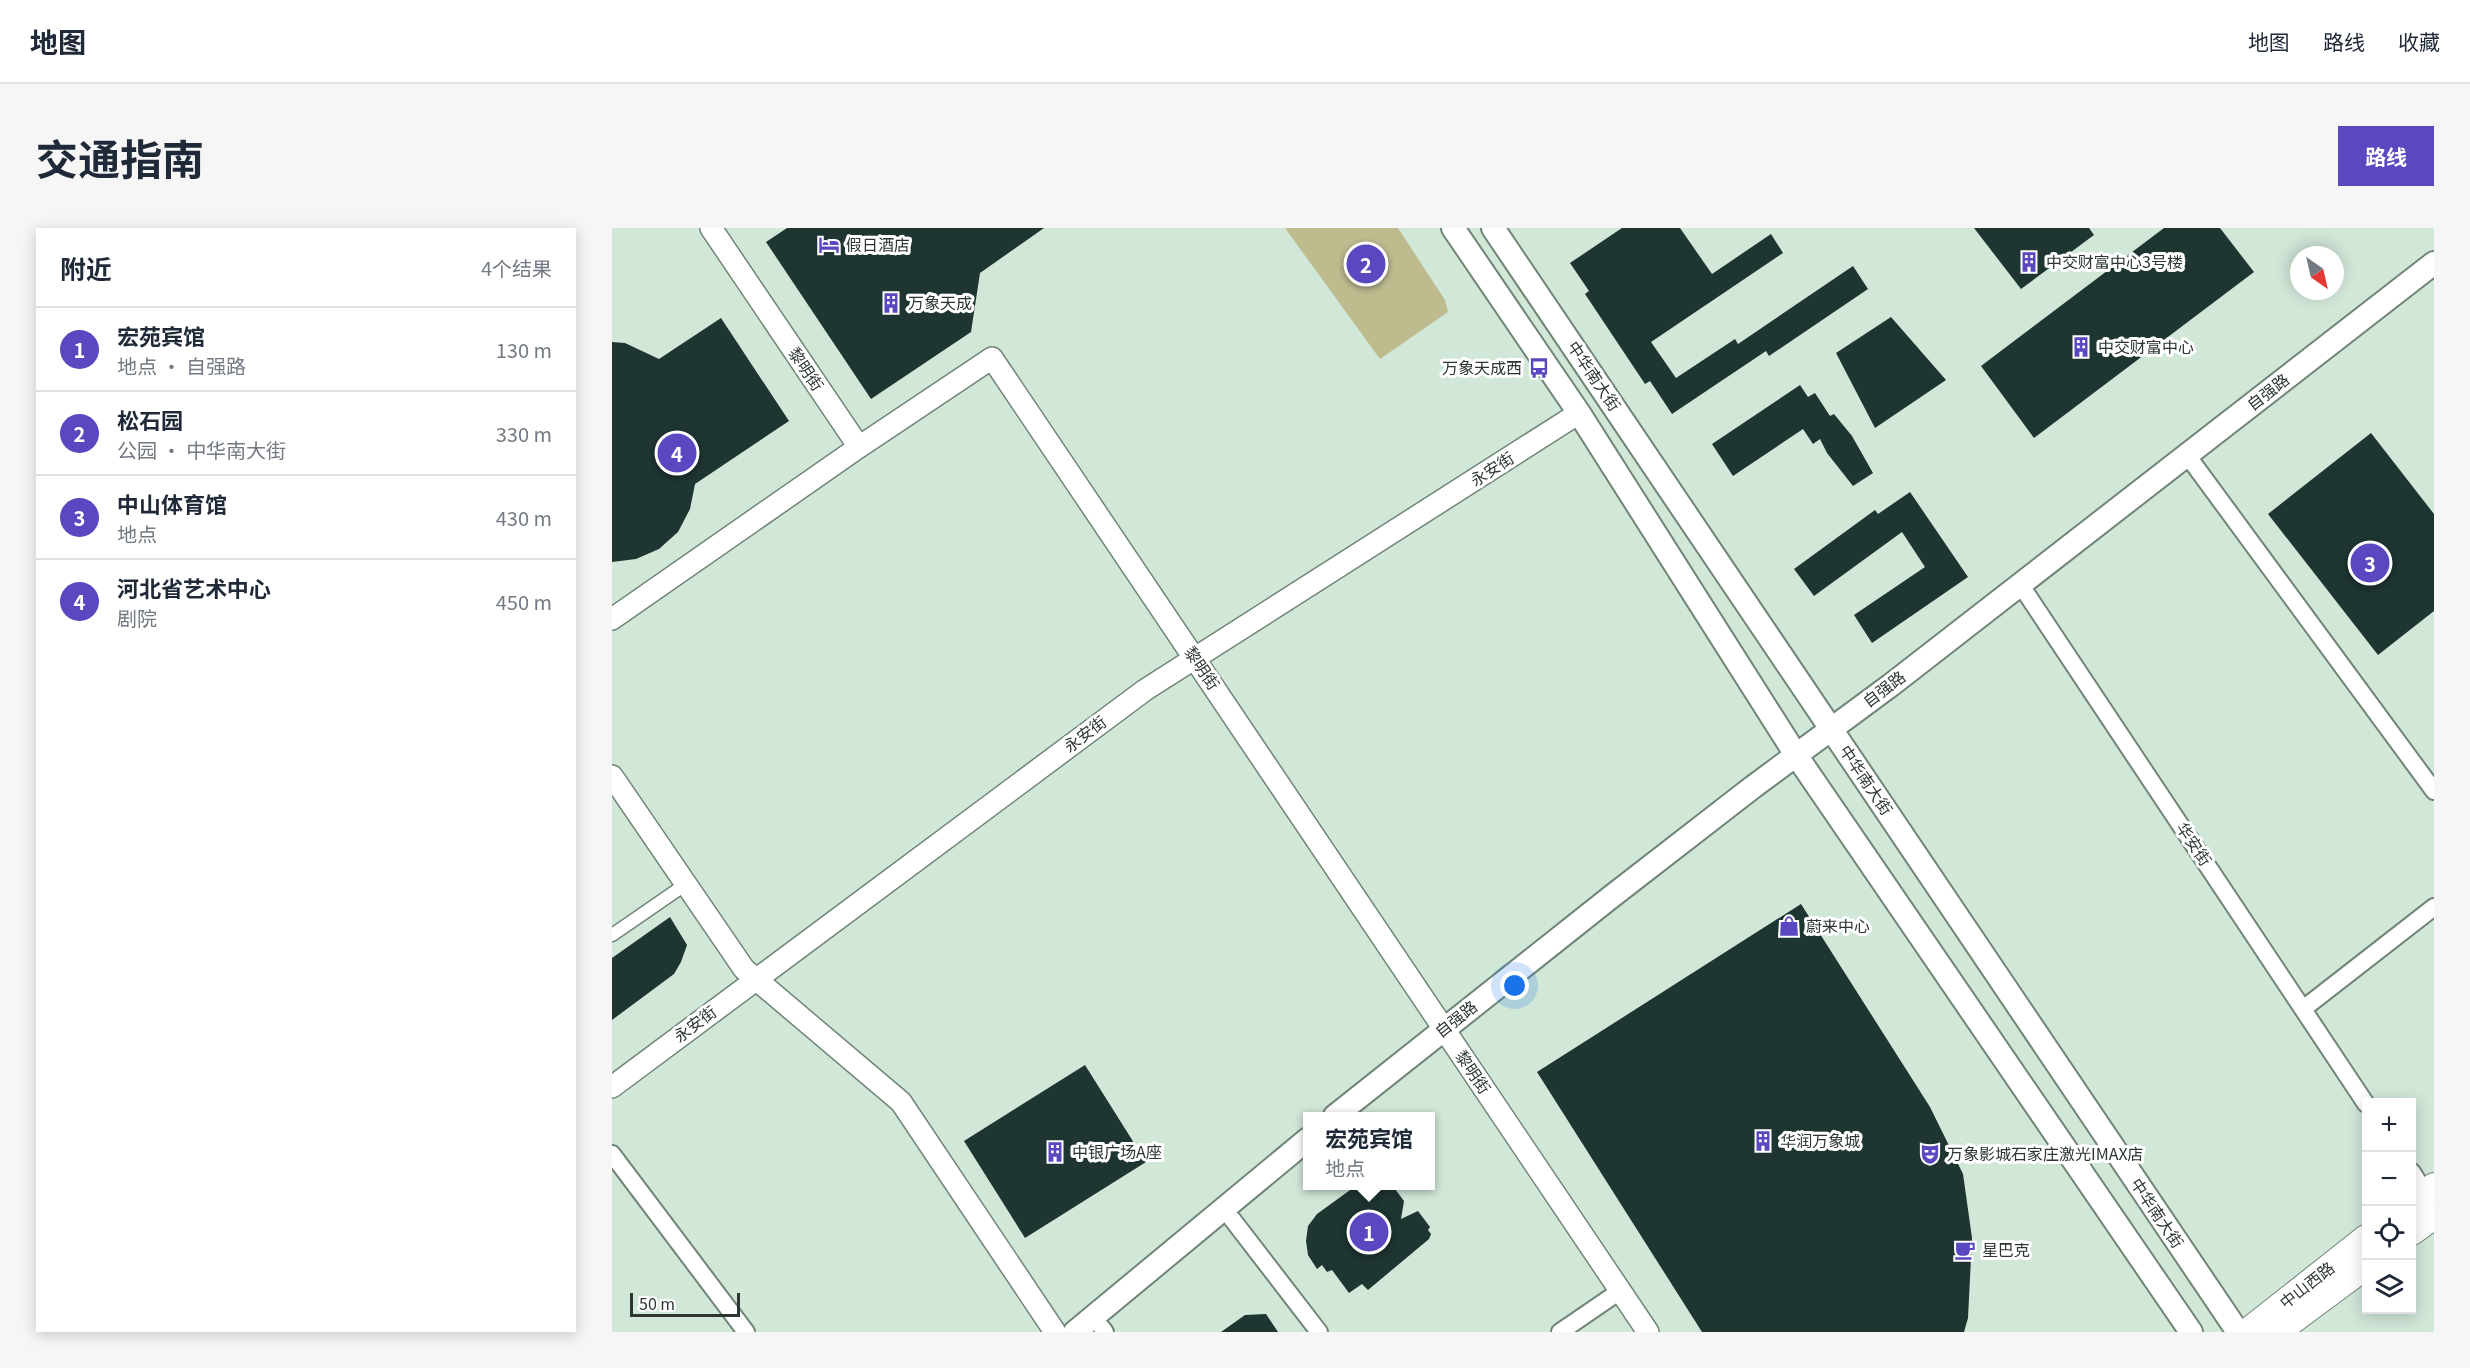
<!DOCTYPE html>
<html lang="zh">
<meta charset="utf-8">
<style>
:root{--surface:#fff;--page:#f6f6f7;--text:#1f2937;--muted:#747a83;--line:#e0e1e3;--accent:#5a48c0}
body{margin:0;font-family:Georgia,"Noto Sans SC",serif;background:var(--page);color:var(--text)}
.controls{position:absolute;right:18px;bottom:18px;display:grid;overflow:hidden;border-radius:0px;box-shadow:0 3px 15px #0003}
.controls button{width:54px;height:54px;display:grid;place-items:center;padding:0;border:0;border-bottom:2px solid var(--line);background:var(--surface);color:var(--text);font:30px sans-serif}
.compass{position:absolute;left:1678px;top:18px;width:54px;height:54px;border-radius:50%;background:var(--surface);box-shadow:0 3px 15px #0003;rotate:146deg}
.scale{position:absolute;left:18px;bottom:15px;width:110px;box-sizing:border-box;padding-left:6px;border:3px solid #2d3630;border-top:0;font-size:16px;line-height:21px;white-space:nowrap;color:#2d3630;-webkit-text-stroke:4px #fff;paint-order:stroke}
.you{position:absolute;left:903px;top:758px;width:21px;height:21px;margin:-15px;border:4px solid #fff;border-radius:50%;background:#1a73e8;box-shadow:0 0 0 9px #1a73e833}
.badge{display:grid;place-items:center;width:39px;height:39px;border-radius:50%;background:var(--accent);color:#fff;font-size:20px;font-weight:700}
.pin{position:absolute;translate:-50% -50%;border:3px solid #fff;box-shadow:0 2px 6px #0006}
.popup{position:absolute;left:691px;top:884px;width:132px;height:78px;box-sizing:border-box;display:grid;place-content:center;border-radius:0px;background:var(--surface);filter:drop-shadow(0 2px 4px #0005);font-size:20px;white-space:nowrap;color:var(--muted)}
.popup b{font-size:22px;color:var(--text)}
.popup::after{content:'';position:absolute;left:50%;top:100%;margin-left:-12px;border:12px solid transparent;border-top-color:var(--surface)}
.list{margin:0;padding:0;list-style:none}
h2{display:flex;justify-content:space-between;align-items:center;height:78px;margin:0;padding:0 24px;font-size:26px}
h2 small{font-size:20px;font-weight:400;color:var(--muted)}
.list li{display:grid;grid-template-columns:39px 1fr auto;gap:18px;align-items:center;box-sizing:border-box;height:84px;padding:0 24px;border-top:2px solid var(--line)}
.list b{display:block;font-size:22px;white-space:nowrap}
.list p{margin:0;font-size:20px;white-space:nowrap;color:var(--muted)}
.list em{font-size:20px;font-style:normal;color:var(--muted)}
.icon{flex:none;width:33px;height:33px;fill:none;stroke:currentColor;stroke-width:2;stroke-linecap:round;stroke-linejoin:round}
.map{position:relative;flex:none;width:1822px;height:1104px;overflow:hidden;border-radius:0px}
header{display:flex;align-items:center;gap:36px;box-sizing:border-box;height:84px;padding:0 30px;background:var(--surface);border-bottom:2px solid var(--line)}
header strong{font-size:28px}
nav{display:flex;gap:33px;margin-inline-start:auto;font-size:21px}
.intro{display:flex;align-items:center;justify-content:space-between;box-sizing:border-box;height:144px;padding:0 36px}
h1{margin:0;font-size:42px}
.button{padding:15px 27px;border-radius:0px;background:var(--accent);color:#fff;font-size:21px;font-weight:700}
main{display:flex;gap:36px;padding:0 36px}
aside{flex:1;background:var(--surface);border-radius:0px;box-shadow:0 3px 15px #0003}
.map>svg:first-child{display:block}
.green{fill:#bebb8f}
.building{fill:#1e3531}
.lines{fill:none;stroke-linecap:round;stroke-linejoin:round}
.pedestrian-casing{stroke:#718577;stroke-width:15}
.minor-casing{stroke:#718577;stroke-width:20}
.tertiary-casing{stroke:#718577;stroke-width:24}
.secondary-casing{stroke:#718577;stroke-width:26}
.primary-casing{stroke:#718577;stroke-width:28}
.pedestrian{stroke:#fff;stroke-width:12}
.minor{stroke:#fff;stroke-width:16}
.tertiary{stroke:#fff;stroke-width:21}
.secondary{stroke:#fff;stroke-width:22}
.primary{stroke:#fff;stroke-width:26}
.labels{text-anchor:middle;stroke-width:6;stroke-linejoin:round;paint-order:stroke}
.poi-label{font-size:16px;fill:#2d3630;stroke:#fff;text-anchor:start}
.street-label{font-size:16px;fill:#2d3630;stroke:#fff}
</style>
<header>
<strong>地图</strong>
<nav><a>地图</a><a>路线</a><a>收藏</a></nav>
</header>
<div class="intro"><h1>交通指南</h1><a class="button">路线</a></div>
<main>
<aside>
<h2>附近<small>4个结果</small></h2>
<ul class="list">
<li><span class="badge">1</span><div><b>宏苑宾馆</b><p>地点 · 自强路</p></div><em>130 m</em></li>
<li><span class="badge">2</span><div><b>松石园</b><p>公园 · 中华南大街</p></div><em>330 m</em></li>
<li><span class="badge">3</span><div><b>中山体育馆</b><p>地点</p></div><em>430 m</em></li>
<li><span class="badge">4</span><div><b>河北省艺术中心</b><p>剧院</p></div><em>450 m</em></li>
</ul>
</aside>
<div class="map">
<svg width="1822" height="1104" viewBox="0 0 1822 1104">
<rect width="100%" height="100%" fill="#d1e7d8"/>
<path class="green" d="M673 0H786L833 72 836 84 768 131Z"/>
<path class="building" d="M175 0H432L368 45 359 104 259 171 154 14Z
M1010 0H1068L1100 46 1159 6 1171 25 1039 114 1064 150 1123 111 1126 116 1241 38 1256 61 1157 128 1154 123 1060 186 1038 153 1033 156 973 66 977 63 958 35Z
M1362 0H1477L1482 7 1409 61Z
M1552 0H1608L1642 44 1422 210 1369 138Z
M1279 89 1334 152 1263 200 1224 125Z
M109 90 177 193 83 256 78 281 66 304 47 321 24 331 0 334V114L13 115 47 131Z
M1188 157 1196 169 1203 165 1218 188 1222 186 1240 208 1261 245 1241 258 1215 225 1208 211 1201 216 1191 201 1121 248 1100 216Z
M1759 205 1822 286V383L1766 427 1656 286Z
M1298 264 1356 349 1260 415 1242 387 1313 339 1290 304 1202 368 1182 341 1263 282 1266 286Z
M1189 676 1318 879 1351 946 1360 1010 1356 1090 1352 1104H1090L925 844Z
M58 689 75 717 69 734 62 746 0 792V730Z
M473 837 534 934 413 1010 352 913Z
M745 957H780L792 973 789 991 806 983 818 999 816 1002 819 1006 817 1011 756 1062 750 1056 737 1065 720 1042 715 1044 710 1037 705 1041 696 1027 694 1013 696 998 705 986Z
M654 1086 666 1104H609L633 1087Z"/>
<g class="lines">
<g class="pedestrian-casing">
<path id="pedestrian" d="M0 707 74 656"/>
</g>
<g class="minor-casing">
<path id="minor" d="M1575 227 1822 563
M1408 356 1754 876
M1691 781 1822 679
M0 926 134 1104
M1800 944 1813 965
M620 991 707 1104
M490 1100 493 1104
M948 1104 1008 1063"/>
</g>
<g class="tertiary-casing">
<path id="tertiary" d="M99 0 247 219 380 130 1036 1104
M0 391 247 219
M0 548 132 741 289 874 443 1104
M0 859 533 462 967 185"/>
</g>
<g class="secondary-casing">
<path id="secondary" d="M841 0 967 185 1184 527 1579 1104
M881 0 1626 1104
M723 888 999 669 1141 559 1279 457 1822 35
M463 1104 696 911"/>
</g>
<g class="primary-casing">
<path id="primary" d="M1800 975 1822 958
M1800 1004 1822 988
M1635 1104 1754 1010
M1665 1104 1754 1038"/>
</g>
<use href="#pedestrian" class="pedestrian"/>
<use href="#minor" class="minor"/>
<use href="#tertiary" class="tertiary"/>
<use href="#secondary" class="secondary"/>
<use href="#primary" class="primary"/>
</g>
<defs>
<g id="hotel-bare" transform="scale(1.62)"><path d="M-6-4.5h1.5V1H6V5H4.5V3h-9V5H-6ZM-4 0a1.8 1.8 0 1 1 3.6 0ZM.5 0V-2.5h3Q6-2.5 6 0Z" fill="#5a48c0" stroke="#fff" stroke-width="2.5" paint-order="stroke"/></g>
<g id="building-bare" transform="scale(1.62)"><path d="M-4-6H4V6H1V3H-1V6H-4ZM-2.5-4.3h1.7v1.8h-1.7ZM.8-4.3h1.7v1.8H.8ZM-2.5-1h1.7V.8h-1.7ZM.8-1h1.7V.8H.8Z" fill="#5a48c0" stroke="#fff" stroke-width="2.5" paint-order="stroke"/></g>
<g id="bus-bare" transform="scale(1.62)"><path d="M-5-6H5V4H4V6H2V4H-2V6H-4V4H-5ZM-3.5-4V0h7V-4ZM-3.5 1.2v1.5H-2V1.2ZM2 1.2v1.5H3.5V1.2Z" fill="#5a48c0" stroke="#fff" stroke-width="2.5" paint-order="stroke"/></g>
<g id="shop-bare" transform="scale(1.62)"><path d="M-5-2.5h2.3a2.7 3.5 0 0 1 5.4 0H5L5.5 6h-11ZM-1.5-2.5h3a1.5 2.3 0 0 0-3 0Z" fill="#5a48c0" stroke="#fff" stroke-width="2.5" paint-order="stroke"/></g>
<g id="theatre-bare" transform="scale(1.62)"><path d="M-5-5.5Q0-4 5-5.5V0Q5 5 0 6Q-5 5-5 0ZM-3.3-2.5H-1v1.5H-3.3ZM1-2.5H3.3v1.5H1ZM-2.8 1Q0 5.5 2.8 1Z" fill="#5a48c0" stroke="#fff" stroke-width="2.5" paint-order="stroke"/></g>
<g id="cafe-bare" transform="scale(1.62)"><path d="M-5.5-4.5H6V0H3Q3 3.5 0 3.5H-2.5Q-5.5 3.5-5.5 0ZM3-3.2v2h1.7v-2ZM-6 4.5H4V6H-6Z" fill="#5a48c0" stroke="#fff" stroke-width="2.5" paint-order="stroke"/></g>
</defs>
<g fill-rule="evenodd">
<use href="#hotel-bare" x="217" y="17"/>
<use href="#building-bare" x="1417" y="34"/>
<use href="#building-bare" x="279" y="75"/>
<use href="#building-bare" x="1469" y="119"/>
<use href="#bus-bare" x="927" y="140"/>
<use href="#shop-bare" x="1177" y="698"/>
<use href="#building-bare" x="1151" y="913"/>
<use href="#building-bare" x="443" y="924"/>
<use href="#theatre-bare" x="1318" y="926"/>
<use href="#cafe-bare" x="1353" y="1022"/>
</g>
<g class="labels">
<g class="poi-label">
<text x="234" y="23">假日酒店</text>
<text x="1434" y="40">中交财富中心3号楼</text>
<text x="296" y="81">万象天成</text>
<text x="1486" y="125">中交财富中心</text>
<text x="910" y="146" text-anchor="end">万象天成西</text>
<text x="1194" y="704">蔚来中心</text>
<text x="1168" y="919">华润万象城</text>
<text x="460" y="930">中银广场A座</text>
<text x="1335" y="932">万象影城石家庄激光IMAX店</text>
<text x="1370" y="1028">星巴克</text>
</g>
<g class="street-label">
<text transform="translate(194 141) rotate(56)" y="6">黎明街</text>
<text transform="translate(982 148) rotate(56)" y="6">中华南大街</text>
<text transform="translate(1656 164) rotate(-38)" y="6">自强路</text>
<text transform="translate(880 241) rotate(-33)" y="6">永安街</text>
<text transform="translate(590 440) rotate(56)" y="6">黎明街</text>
<text transform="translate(1272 461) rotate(-37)" y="6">自强路</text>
<text transform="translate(473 506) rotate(-37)" y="6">永安街</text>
<text transform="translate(1254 552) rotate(56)" y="6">中华南大街</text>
<text transform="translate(1582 616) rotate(56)" y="6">华安街</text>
<text transform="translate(844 791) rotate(-38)" y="6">自强路</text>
<text transform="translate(83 796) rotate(-37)" y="6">永安街</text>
<text transform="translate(861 844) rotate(56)" y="6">黎明街</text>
<text transform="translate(1545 985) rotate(56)" y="6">中华南大街</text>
<text transform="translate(1695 1057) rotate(-38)" y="6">中山西路</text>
</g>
</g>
</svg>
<div class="controls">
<button>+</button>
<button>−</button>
<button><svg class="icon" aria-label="locate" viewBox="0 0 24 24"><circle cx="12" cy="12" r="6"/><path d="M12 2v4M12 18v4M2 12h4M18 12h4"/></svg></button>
<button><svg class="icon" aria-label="layers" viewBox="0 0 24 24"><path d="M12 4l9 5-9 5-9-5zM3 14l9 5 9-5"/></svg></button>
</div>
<svg class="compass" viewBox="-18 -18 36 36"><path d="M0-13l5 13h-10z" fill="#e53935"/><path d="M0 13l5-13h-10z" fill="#747a83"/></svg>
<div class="scale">50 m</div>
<div class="you"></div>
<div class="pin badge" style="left:757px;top:1004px">1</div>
<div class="popup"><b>宏苑宾馆</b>地点</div>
<div class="pin badge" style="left:754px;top:36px">2</div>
<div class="pin badge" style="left:1758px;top:335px">3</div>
<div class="pin badge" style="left:65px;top:225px">4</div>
</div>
</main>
